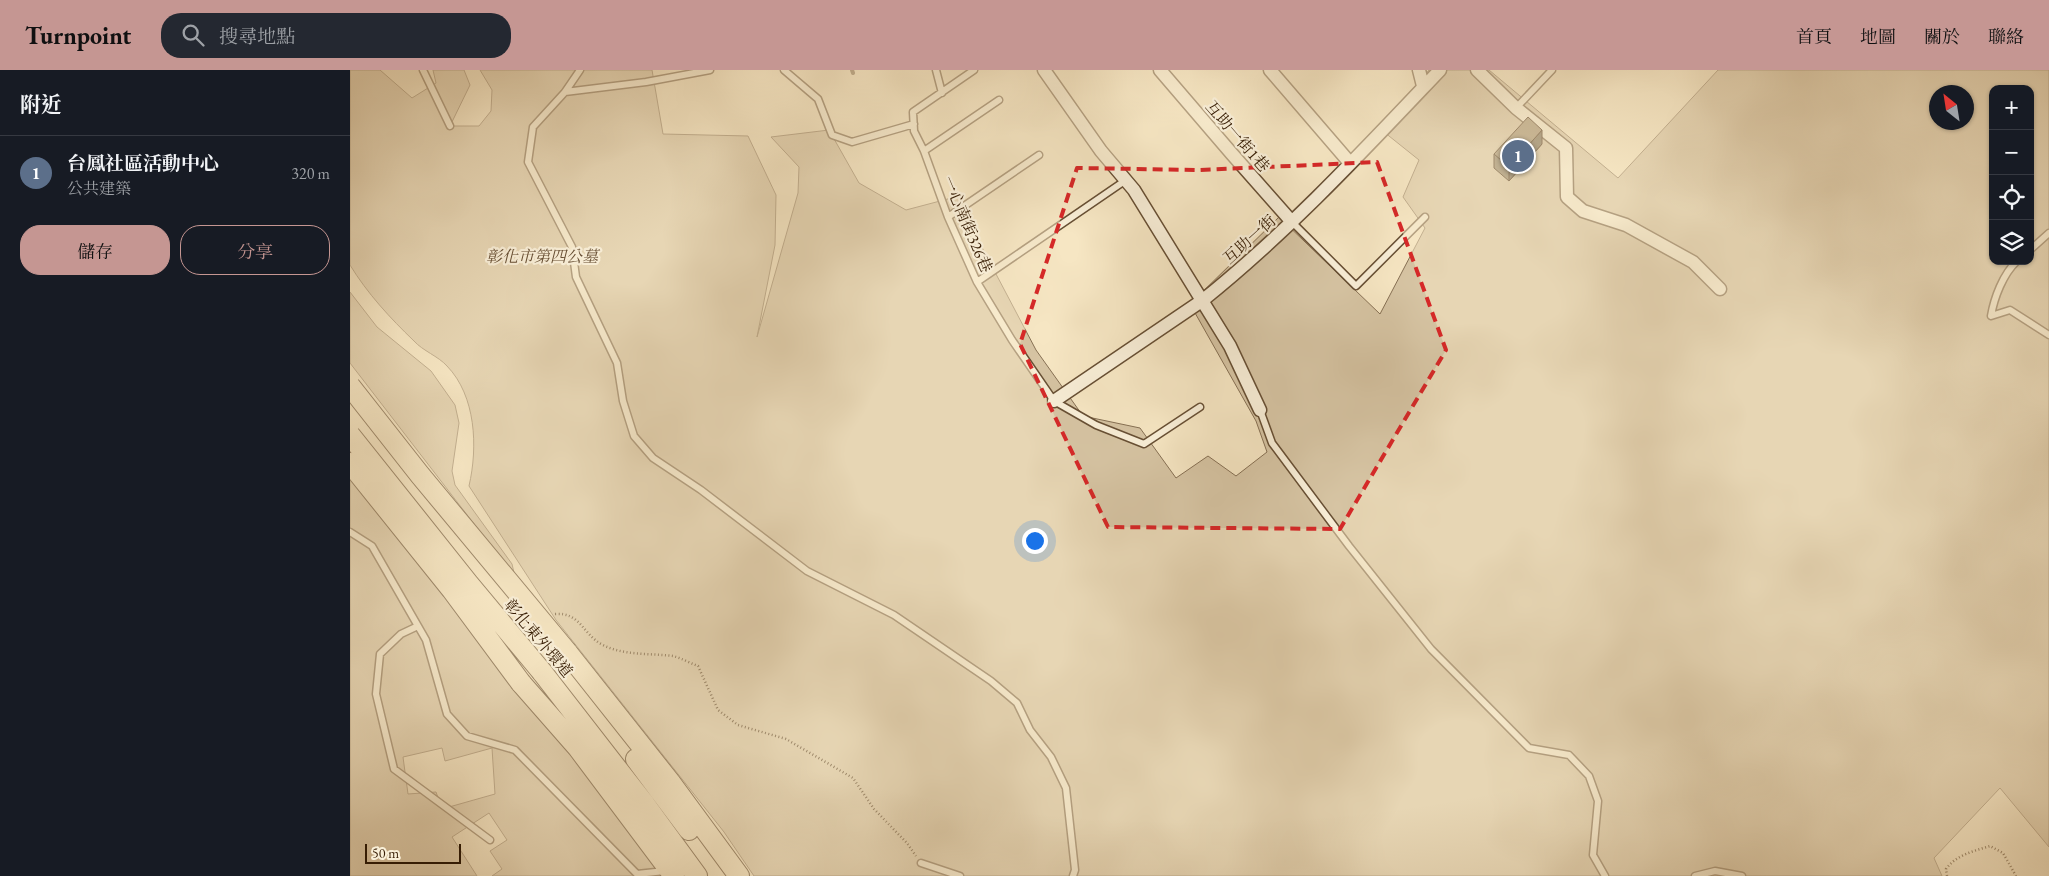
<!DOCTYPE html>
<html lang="zh-TW">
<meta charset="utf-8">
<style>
:root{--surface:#171b24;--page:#242831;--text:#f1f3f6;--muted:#9ea1a6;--line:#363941;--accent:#c59692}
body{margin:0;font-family:"EB Garamond","Noto Serif TC",serif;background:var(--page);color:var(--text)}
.controls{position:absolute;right:15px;top:15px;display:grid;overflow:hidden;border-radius:10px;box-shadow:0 1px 4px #0004}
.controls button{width:45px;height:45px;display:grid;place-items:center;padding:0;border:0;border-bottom:1px solid var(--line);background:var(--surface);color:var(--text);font:25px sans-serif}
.compass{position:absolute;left:1579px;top:15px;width:45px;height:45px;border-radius:50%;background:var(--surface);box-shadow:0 1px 4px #0004;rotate:330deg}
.scale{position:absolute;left:15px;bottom:12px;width:96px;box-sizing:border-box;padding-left:5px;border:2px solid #371d04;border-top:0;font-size:14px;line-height:18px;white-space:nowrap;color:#371d04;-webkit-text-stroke:4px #f9efd8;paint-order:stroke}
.you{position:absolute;left:684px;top:470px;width:18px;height:18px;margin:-12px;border:4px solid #fff;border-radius:50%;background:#1a73e8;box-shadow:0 0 0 8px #1a73e833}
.badge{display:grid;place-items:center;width:32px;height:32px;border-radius:50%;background:var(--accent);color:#fff;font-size:16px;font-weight:700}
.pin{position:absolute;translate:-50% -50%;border:2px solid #fff;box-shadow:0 1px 5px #0006}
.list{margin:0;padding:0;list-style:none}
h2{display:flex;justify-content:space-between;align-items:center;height:65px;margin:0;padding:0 20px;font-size:21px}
h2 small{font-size:16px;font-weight:400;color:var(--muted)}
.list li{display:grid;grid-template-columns:32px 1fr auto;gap:15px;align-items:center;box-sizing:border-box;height:75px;padding:0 20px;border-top:1px solid var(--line)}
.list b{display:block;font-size:19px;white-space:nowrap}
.list p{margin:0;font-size:16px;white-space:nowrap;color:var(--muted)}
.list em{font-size:16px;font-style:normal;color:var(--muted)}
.actions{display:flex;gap:10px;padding:15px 20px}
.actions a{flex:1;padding:11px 0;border:1px solid var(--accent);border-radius:20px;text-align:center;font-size:18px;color:var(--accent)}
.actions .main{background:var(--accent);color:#111}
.icon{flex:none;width:28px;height:28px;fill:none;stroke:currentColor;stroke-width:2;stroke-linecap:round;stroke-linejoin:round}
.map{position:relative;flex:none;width:1699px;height:806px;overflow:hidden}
header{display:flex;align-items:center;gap:30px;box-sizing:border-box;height:70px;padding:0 25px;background:var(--accent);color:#111}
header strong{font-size:24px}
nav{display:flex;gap:28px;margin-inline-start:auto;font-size:18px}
.search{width:350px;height:45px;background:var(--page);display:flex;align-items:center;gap:12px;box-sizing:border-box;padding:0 18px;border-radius:20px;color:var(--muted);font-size:19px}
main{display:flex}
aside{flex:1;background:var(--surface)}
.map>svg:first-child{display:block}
.green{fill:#d6c4a3;stroke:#867054;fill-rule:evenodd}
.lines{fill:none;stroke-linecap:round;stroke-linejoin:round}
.stream{stroke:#836d50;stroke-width:4}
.lane-casing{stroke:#674f34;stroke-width:9}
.street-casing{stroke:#674f34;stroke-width:15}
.primary-casing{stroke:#371d04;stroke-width:22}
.path{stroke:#371d04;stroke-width:2.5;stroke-dasharray:1 2.5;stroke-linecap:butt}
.lane{stroke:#f9efd8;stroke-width:6}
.street{stroke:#f9efd8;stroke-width:12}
.primary{stroke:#f6e6c3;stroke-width:20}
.primary-bridge-casing{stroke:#371d04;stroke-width:22;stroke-linecap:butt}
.primary-bridge{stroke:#f6e6c3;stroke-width:20}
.wall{fill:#847359;stroke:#371d04}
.shaded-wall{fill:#6c5e48;stroke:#371d04}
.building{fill:#9a8667;stroke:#371d04}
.marked{fill:none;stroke:#d62828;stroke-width:4;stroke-dasharray:10 6;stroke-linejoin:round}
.labels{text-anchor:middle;stroke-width:4.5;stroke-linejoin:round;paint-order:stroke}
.street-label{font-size:16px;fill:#371d04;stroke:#f9efd8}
.park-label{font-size:16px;font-style:italic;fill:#674f34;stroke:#f9efd8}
</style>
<header>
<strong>Turnpoint</strong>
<div class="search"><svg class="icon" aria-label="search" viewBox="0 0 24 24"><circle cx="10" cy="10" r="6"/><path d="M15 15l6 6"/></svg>搜尋地點</div>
<nav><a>首頁</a><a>地圖</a><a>關於</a><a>聯絡</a></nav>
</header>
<main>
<aside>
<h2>附近<small></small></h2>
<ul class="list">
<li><span class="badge" style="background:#5c6f8a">1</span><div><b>台鳳社區活動中心</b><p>公共建築</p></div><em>320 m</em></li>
</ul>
<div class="actions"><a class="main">儲存</a><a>分享</a></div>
</aside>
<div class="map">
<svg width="1699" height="806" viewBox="0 0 1699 806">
<rect width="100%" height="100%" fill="#f6e6c3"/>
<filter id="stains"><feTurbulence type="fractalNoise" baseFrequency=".004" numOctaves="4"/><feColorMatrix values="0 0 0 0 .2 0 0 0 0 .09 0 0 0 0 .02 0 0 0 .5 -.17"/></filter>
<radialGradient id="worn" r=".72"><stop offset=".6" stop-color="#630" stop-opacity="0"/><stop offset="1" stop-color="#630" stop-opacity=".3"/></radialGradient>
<path class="green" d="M0 0H30L62 28 86 13 83 0H114L120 15 100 56H129L141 41 142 20 130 0H302L313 64 398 66 426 125 425 175 407 267 448 123 449 97 421 67 479 60 509 113 556 140 609 126 626 166 686 280 733 346 790 358 826 408 858 386 886 406 917 382 906 351 840 234 929 147 1030 244 1075 158 1053 127 1069 90 1029 58 1079 0H1139L1268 108 1368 0H1699V777L1650 718 1584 788 1592 806H404L374 762 206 550 119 416C128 377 126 326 97 296 88 286 73 281 64 271 40 248 17 223 0 195ZM1643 19H1680V191H1643ZM1586 22H1616V52H1586Z
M0 222 27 257 81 301 105 335 109 353 102 401 105 415 162 494 165 507 0 293Z
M0 406 322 806H142L152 799 140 781 157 770 139 743 102 767 127 806H0ZM92 678 95 691 142 678 145 724 92 739 86 722 58 724 53 687Z"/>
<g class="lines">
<path class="stream" d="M502 0 503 3"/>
<g class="lane-casing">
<path id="lane" d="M73 0 100 56
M230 0 215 22 183 57 178 92 222 177 226 207 267 293 273 331 284 366 303 388 351 420 457 501 544 545 641 611 667 633 680 660 701 687 716 718 725 800 723 806
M434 0 468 29 482 65 502 72 564 54
M586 0 592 23
M624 0 563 42 564 61 574 81 598 147 627 212 662 270 704 331 746 355 794 374 850 337
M215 22 296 12 360 0
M1166 38 1202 0
M574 81 649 30
M598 147 689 85
M942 152 1006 216 1075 147
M1680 180 1699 163
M1667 191C1653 204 1644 228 1641 246L1660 240 1699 265
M627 212 776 110
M910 340 922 373 999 476 1081 579 1179 678 1219 685 1239 706 1248 731 1243 785 1255 806
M0 462 22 476 76 570 97 644 117 666 165 680 287 804 315 801
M68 556 51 564 30 584 26 624 44 699 140 770
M571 793 610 806
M1345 806 1365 801 1392 806"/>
</g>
<g class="street-casing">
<path id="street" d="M694 0 751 81 784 120 880 276 910 340
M810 0 882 84 942 152
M920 0 1000 93
M1069 0 1073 16
M1127 0 1166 38 1216 78 1217 127 1233 141 1276 155 1343 192 1370 219
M704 331 853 230C939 161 1014 80 1090 0"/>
</g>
<g class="primary-casing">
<path id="primary" d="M217 582 320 712 389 806
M192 602 293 732 347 806
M171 613 228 678 324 806
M286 689 339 760"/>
</g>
<path class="path" d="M205 544C230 542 233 564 251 574 273 586 299 583 323 586 331 588 340 593 348 596L368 640 388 655 436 669 503 708 524 739 557 773 566 786
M1597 806 1596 799C1606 785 1624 781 1640 776L1653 783 1666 806"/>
<use href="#lane" class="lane"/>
<use href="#street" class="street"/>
<use href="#primary" class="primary"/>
<g class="primary-bridge-casing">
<path id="primary-bridge" d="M0 316 70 405 217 582
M0 365 118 513 192 602
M0 393 102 520 171 613"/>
</g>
<use href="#primary-bridge" class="primary-bridge"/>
</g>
<path class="wall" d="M1192 74 1159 111 1144 98V84Z"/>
<path class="shaded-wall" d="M1192 60V74L1159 111V97Z"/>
<path class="building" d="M1178 47 1192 60 1159 97 1144 84Z"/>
<path d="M0 0H1699V806H0ZM1027 92 1096 280 990 459 758 457 670 274 727 98 850 100Z" fill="#f6e6c3" fill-opacity=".55" fill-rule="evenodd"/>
<path class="marked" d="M1027 92 1096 280 990 459 758 457 670 274 727 98 850 100Z"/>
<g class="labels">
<g class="street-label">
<text transform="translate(888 66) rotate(49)" y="6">互助一街1巷</text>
<text transform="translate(618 154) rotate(67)" y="6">一心南街326巷</text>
<text transform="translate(899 169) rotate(-42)" y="6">互助一街</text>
<text transform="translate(189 568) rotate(50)" y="6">彰化東外環道</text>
</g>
<g class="park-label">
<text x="192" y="192">彰化市第四公墓</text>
</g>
</g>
<rect width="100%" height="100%" filter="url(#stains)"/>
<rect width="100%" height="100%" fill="url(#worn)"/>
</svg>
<div class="controls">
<button>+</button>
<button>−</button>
<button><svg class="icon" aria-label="locate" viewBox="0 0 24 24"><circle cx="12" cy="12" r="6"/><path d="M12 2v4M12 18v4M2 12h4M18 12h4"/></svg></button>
<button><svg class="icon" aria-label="layers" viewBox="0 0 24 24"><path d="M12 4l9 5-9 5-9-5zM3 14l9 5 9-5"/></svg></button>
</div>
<svg class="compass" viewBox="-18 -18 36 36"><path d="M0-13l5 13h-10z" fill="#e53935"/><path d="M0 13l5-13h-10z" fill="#9ea1a6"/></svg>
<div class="scale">50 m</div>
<div class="you"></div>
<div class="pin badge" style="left:1168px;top:86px;background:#5c6f8a">1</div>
</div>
</main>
